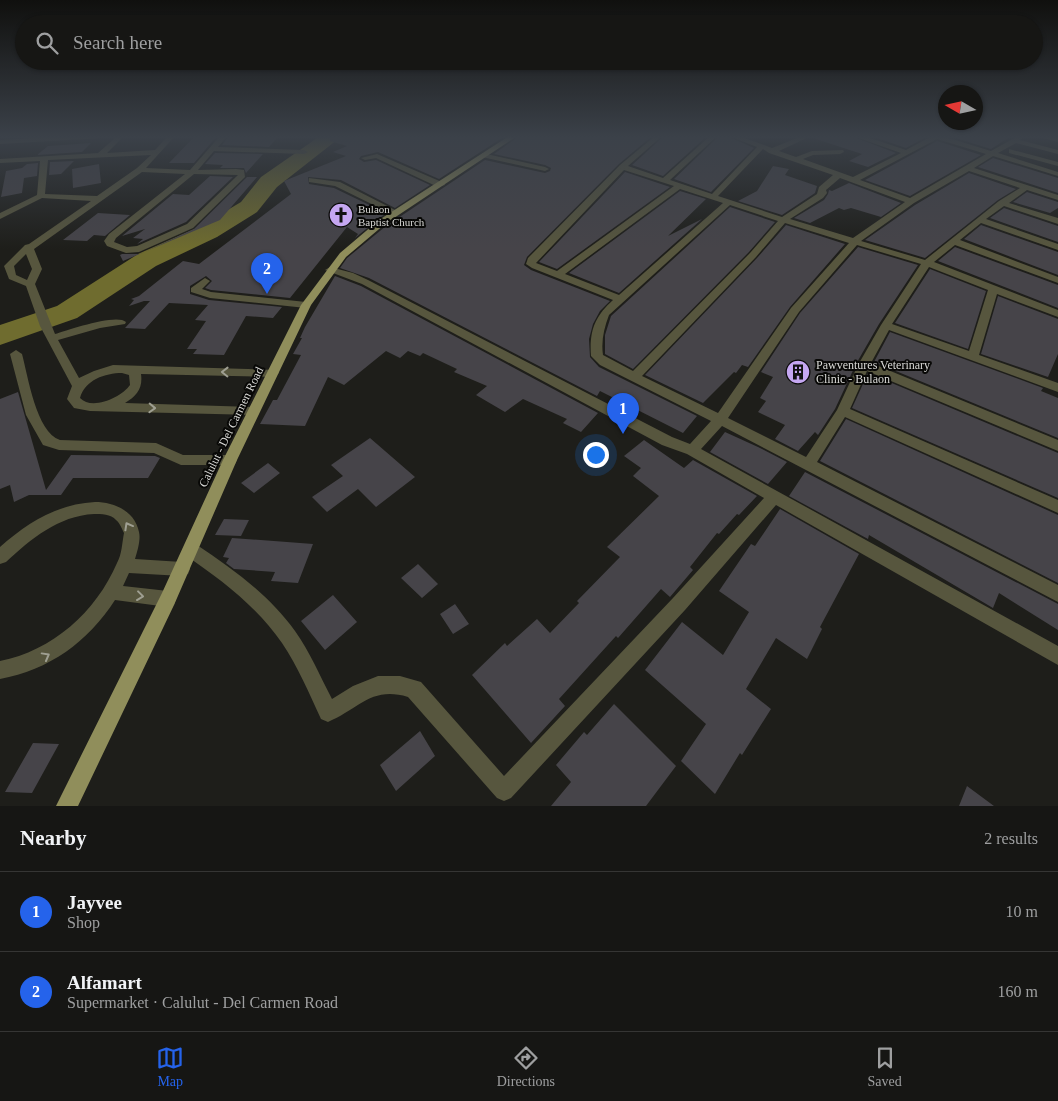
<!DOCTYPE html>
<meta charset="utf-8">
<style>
:root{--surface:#161614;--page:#1f1f1d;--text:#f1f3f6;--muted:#9e9fa0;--line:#353534;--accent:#2563eb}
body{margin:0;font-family:Georgia,serif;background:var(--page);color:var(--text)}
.compass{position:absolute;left:938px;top:85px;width:45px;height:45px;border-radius:50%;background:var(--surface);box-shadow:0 1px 4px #0004;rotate:279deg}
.you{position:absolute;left:595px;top:454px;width:18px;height:18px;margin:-12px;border:4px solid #fff;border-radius:50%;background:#1a73e8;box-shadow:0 0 0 8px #1a73e833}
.badge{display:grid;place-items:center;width:32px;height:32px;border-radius:50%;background:var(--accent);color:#fff;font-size:16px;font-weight:700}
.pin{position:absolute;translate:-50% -41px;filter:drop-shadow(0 1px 2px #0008)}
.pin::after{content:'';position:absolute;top:26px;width:18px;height:15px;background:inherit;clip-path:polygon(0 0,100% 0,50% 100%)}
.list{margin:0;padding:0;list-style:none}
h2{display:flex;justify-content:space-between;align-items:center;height:65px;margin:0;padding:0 20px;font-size:21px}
h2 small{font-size:16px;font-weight:400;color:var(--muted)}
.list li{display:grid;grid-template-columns:32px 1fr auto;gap:15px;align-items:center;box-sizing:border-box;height:80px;padding:0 20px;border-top:1px solid var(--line)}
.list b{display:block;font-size:19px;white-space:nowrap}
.list p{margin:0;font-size:16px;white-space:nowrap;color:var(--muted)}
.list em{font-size:16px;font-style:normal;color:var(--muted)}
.icon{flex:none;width:28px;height:28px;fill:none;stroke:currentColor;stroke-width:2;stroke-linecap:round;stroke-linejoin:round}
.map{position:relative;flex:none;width:1058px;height:806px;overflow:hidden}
.search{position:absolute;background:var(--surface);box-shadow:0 1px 4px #0004;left:15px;right:15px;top:15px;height:55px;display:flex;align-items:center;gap:12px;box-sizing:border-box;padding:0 18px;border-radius:28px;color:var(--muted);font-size:19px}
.sheet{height:225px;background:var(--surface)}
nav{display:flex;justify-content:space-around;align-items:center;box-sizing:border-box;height:70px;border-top:1px solid var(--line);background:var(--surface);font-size:14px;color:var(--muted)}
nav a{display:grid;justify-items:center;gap:2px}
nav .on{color:var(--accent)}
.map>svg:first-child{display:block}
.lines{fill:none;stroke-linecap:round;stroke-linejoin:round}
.river{fill:#6f6c2f;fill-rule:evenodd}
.building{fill:#464449}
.minor{fill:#57563e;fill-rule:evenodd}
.major{fill:#908e5b;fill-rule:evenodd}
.oneway{stroke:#9f9f92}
.labels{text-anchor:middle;stroke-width:4;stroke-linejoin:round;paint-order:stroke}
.far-poi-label{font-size:11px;fill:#dadad7;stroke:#080806;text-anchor:start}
.poi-label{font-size:12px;fill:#dadad7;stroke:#080806;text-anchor:start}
.street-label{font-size:12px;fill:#dadad7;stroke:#080806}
</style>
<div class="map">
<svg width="1058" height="806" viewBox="0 0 1058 806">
<rect width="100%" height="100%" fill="#1e1e1a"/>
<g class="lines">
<path class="river" d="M320 136H342L277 187 257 212 217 237 156 266 77 318 0 345V325L57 306 138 254 199 227 241 202 261 177Z"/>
</g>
<path class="building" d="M195 136H217L194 163H169Z
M229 136H279L269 147 222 145Z
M330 136H505L439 179 378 152 361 156 359 159 364 162 376 160 430 185 395 208 341 180 308 177 309 184 334 188 386 213 355 238 358 234 347 227 290 298 211 290 205 288 212 281 206 276 190 286V294L209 300 282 307 273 318 246 316 224 355 193 354 197 349H187L206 321 195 320 208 305 169 303 145 329 125 328 150 301H144L129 306 134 300 131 299 139 296 183 261 199 264 291 194 284 181 346 156 333 152 347 146 330 141Z
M519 136H652L619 164 527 257 524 265 531 270 610 301 600 311 593 324 589 339 590 357 599 367 697 416 683 433 600 391 597 396 369 278 340 268 347 258 386 226 485 160 545 173 550 171 551 168 545 165 494 154Z
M664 136H707L663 176 632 165Z
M719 136H727L754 148 711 192 674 179Z
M816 136H851L896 153 868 167 849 161 862 154 816 139Z
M871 136H928L906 148Z
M949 136H1011L991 149Z
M937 141 981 155 910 196 865 180Z
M91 143 82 152 37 155 48 146Z
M215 153 263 154 246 173 244 168H220L223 165 205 164Z
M993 158 1058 178V193L978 167Z
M74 161 61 174 49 175 50 162Z
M38 163 37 176 24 178 22 193 1 197 6 171 22 168 27 164Z
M99 164 101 183 73 188 72 169Z
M773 166 789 169 785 175 817 186 815 193 782 215 738 201 757 191Z
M625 172 670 187 557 269 539 262Z
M969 173 1016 189 998 200 925 258 865 240 915 205Z
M210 176 233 177 186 222 137 244 143 239 133 238 145 229 122 236 173 194 189 195Z
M247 177H257L220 220 123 261 120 255 122 254H140L194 229Z
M849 183 901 203 881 217 851 208 844 210 839 208 810 223 794 218 824 200 828 194 829 190 832 191Z
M680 191 706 199 668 236 702 219 619 293 569 273Z
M1027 192 1058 202V208L1050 213 1013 202Z
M730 207 775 222 749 252 633 369 605 354V335L611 316Z
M1004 208 1058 226V242L990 218Z
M98 213 130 215 105 236 94 235 87 241 63 240Z
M786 225 845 244 790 307 748 367 742 365 736 373 734 372 703 403 645 375 757 258Z
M981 225 1058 252V275L964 239Z
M858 247 918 265 879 324 856 364 835 409 818 435 815 432 798 451 775 439 785 425 758 412 766 401 760 398 773 377 761 372 800 313Z
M955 247 1058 285V308L938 261Z
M930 269 986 291 968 349 895 323Z
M335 276 361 286 598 413 581 432 563 423 567 419 523 399 505 412 476 395 487 386 454 372 457 369 423 353 420 356 408 351 400 358 386 351 344 385 328 377 305 426 260 424 273 400H277L301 355 293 354 302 338H300L305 327Z
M998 296 1058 319V354L1048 377 981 354Z
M890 332 1043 388 1041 391 1058 398V438L874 362Z
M868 373 1058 453V498L852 408Z
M18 392 46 490 71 455 155 456 160 458 148 478H73L61 495H29L14 502 10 485 0 489V399Z
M846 419 1058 515V583L820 461Z
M725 432 758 447 787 462 768 484 710 452Z
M370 438 415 477 376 507 358 489 327 512 312 497 343 476 331 465Z
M644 440 684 468 693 460 757 496 739 515 737 514 719 534 717 533 690 567 693 570 670 597 661 589 618 638 616 636 559 699 565 706 531 743 472 675 505 643 507 646 537 619 550 633 579 603 577 601 620 557 607 547 659 496 633 476 641 468 624 456Z
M268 463 280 473 254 493 241 483Z
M805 472 1058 604V630L999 593 993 608 869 535 868 539 789 496Z
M780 509 859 554 820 627 822 629 807 659 776 638 746 689 771 709 742 755 740 753 715 794 681 761 706 724 645 670 682 622 723 655 749 612 719 591 751 544 755 546Z
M224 519 249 520 241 536 215 535Z
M232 538 287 542 313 544 298 583 271 581 275 572 234 569 226 563 229 558 223 557Z
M418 564 438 584 422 598 401 578Z
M333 595 357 622 325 650 301 621Z
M455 604 469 624 453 634 440 614Z
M614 704 676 766 646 806H551L571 782 556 765 584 732 587 735Z
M420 731 435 756 396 791 380 765Z
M33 743 59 744 32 793 5 792Z
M967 786 994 806H959Z"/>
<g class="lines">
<path class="minor" d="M64 136H106L103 138 0 144V140Z
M112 136H119L121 139 107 153 155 150 168 136H175L146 168 190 170 220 136H227L218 147 304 150 308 152 304 154 214 151 198 170 236 169 244 170 245 177 193 228 139 252 126 253 107 246 104 241 109 234 185 174 142 172 34 249 42 269 35 284 55 334C68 330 117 313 126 322L125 324 100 328 58 340 79 378 94 371 113 365 277 370 279 373 273 377 141 374C143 388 137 396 125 403L253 407 257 409 259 412 257 415 90 411 74 408 67 399 72 386 40 326 26 286 9 279 4 266 25 245 29 244 91 201 42 198 0 219V213L37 195 40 161 0 163V159L98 153 114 139ZM151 155 137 168 97 196 45 194 48 160ZM194 174 238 175 187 224 137 246 127 247 114 242 116 238ZM26 254 32 269 27 280 16 275 14 266ZM122 373 129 375 130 385C122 397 92 411 80 398 85 380 105 373 122 373Z
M655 136H662L628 166 663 178 710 136H717L670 180 712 194 757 147 729 136H739L772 148 802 136H811L779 151 796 157 812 151 843 150 844 152 840 154 813 155 803 159 853 177 901 153 853 136H864L906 150 932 136H942L991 151 1018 136H1026L1020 140 1058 150V154L1016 143 998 153 1058 172V176L993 156 974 168 1058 195V200L1027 190 1009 203 1058 218V224L1004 206 986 219 1058 244V250L981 223 960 240 1058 277V283L955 245 934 262 1058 310V317L997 294 979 355 1058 383V392L889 330 871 363 1058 440V451L867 371 850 409 1058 500V513L845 417 817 462 1058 585V602L722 426 701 449 1058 646V665L776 505 685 610 511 798 504 801 497 798 408 697C371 686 359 709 328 722L321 719C309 693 298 667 282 643 257 607 222 580 185 555L183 550 185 545 191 543 197 545C233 569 269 595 295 631 310 652 320 676 332 699L353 686 378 676H400L421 682 504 776 673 598 764 498 687 454 662 445 362 284 325 270 330 267 353 273 368 280 672 437 690 444 711 421 600 365 591 356C589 331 595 316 613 300L532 268 526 264 528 258 620 165ZM937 139 986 154 910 198 860 180ZM763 149 769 153 833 175 819 187 817 194 782 217 718 196ZM624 170 674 186 557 271 536 263ZM969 171 1020 188 999 201 925 260 861 241 914 203ZM840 178 905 202 853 238 790 219 823 198 827 193 826 190ZM680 189 723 203 619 295 565 274ZM730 205 778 221 750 253 633 371 603 355C601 341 604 328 609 315ZM785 223 849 243 791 308 718 413 642 376 756 257ZM857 245 921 264 881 325 858 365 837 410 806 457 728 418 799 312ZM929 267 988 290 969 351 892 324Z
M1038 136 1058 138V142L1039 137Z
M1009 149 1058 162V166L1009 153Z
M482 153 545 167 549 169 545 171 482 157Z
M377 154 444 183 445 185 438 187 376 158 365 160 361 158Z
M309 178 340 182 401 213 394 215 335 186 309 182Z
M205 278 210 281 202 289 211 292 306 302 311 305 306 308 210 298 191 292V288Z
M16 350 22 354C28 376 36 432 60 440L156 443 183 455H230L235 456 237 460 235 464 230 465H181L154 453 59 450 43 445 26 415 10 354Z
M95 502C114 502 135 511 139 532 141 540 137 552 135 559L182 562 188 564 190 569 188 574 182 576 129 573 123 586 168 591 174 593 176 599 174 605 168 607 115 600C88 642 49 670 0 679V661C52 651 96 612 117 563 122 554 122 543 124 533 122 529 120 523 116 520 111 514 101 514 94 514 58 516 31 539 6 562L0 564V547C27 523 57 504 95 502Z"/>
<path class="major" d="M509 136H517L385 224 346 257 311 305 237 460 174 605 78 806H56L162 593 223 460 301 305 340 253 379 220Z"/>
</g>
<defs><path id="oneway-chevron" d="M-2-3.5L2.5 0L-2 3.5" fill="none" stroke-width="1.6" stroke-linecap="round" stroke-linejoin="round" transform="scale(1.25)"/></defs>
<g class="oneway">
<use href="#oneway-chevron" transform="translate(225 372) rotate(-179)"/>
<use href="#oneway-chevron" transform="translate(152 408) rotate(2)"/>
<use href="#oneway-chevron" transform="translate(128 526) rotate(-119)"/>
<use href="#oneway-chevron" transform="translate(140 596) rotate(7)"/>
<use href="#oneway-chevron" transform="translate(46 656) rotate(-29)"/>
</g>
<linearGradient id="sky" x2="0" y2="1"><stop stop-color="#10100e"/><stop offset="0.55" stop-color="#3b4149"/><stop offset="1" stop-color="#3b4149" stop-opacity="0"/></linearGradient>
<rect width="1058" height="249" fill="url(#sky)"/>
<defs>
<g id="church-disc" transform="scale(1.25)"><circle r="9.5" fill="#c5a7f1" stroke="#080806"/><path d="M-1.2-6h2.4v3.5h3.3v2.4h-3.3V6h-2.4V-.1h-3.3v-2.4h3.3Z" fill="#111"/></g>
<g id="building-disc" transform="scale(1.25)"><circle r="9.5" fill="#c5a7f1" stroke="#080806"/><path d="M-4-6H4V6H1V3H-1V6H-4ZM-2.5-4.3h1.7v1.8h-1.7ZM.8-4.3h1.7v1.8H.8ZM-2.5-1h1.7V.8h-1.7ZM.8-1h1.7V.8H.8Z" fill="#111"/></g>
</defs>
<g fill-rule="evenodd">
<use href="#church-disc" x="341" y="215"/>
<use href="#building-disc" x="798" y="372"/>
</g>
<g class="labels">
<g class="far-poi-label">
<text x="358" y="213">Bulaon<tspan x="358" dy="13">Baptist Church</tspan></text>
</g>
<g class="poi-label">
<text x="816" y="369">Pawventures Veterinary<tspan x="816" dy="14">Clinic - Bulaon</tspan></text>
</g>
<g class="street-label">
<text transform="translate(231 427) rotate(-64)" y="4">Calulut - Del Carmen Road</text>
</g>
</g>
</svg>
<svg class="compass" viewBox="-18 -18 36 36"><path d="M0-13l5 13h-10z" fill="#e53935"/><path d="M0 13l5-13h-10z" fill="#9e9fa0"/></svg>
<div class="you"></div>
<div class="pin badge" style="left:623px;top:434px">1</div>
<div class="pin badge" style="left:267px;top:294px">2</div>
<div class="search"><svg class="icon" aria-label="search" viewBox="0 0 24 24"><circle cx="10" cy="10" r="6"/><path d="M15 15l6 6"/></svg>Search here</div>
</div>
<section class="sheet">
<h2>Nearby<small>2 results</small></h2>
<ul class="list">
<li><span class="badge">1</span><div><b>Jayvee</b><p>Shop</p></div><em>10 m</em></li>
<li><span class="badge">2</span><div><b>Alfamart</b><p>Supermarket · Calulut - Del Carmen Road</p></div><em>160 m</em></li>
</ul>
</section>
<nav>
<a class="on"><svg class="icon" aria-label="map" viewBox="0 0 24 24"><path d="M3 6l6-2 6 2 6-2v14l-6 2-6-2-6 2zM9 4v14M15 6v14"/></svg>Map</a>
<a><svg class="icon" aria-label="directions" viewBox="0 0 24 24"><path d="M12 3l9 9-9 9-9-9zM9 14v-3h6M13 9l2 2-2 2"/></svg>Directions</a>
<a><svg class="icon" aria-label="saved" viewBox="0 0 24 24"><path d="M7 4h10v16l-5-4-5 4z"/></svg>Saved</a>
</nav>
